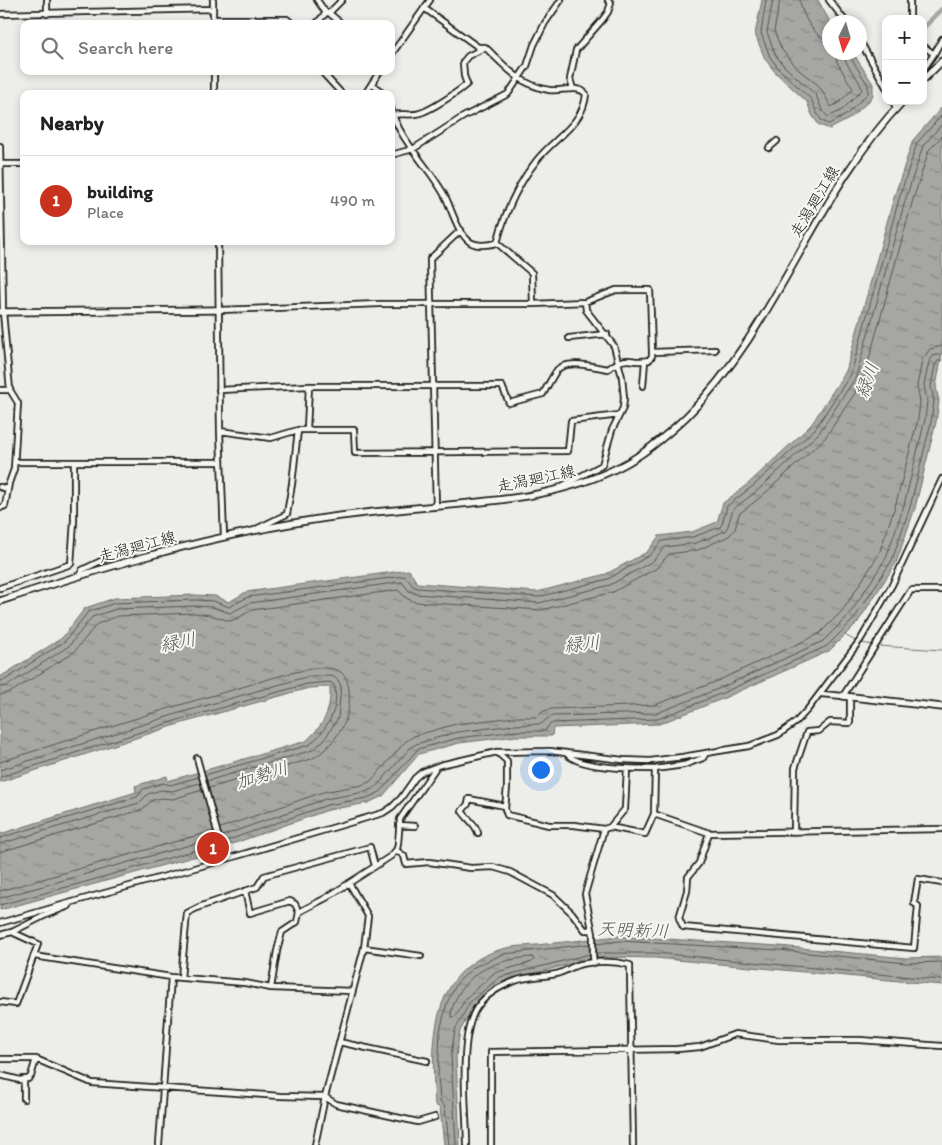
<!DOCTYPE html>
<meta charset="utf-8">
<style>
:root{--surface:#fff;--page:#f2f2f2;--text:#222;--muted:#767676;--line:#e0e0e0;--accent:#c8321e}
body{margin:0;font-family:Itim,"Klee One",sans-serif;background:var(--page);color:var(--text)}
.controls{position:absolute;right:15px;top:15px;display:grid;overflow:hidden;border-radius:10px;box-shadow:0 2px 8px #0003}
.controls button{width:45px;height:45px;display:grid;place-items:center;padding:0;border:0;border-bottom:1px solid var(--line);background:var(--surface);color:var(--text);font:25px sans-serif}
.compass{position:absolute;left:822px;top:15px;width:45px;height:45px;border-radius:50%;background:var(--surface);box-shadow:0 2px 8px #0003;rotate:185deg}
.you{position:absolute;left:540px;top:769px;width:18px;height:18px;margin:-12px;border:4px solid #fff;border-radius:50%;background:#1a73e8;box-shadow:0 0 0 8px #1a73e833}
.badge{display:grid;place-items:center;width:32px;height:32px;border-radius:50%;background:var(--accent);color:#fff;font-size:16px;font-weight:700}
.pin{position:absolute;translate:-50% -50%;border:2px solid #fff;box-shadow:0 1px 5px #0006}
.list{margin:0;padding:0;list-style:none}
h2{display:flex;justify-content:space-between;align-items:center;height:65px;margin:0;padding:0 20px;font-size:21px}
h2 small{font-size:16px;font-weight:400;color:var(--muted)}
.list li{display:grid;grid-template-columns:32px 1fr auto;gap:15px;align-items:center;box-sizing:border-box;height:90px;padding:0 20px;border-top:1px solid var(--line)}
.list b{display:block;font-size:19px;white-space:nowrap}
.list p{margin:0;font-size:16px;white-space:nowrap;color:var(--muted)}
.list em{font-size:16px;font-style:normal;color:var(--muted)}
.icon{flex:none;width:28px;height:28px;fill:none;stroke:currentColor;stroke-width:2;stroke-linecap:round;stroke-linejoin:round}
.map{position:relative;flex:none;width:942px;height:1145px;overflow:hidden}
.search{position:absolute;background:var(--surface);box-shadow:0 2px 8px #0003;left:20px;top:20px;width:375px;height:55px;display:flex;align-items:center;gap:12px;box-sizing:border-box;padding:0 18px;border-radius:10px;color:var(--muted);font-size:19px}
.panel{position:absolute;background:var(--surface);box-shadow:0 2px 8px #0003;left:20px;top:90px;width:375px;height:155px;border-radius:10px}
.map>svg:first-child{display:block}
.water{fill:url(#water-ripples);stroke:#6f6f6d}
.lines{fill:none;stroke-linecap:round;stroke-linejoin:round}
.shore{stroke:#535352;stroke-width:1}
.stream{stroke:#6f6f6d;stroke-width:1}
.canal{stroke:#a6a6a3;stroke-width:5}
.street-casing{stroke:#1c1c1c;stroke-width:8}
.secondary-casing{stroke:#1c1c1c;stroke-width:9}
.street{stroke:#f6f6f2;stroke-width:4.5}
.secondary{stroke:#f6f6f2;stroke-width:5.5}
.labels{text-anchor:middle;stroke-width:4;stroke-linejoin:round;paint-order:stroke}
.street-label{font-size:16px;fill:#1c1c1c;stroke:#f6f6f2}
.water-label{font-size:18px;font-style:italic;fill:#535352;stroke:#f6f6f2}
</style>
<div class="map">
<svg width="942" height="1145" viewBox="0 0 942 1145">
<defs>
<pattern id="water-ripples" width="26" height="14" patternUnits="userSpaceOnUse" patternTransform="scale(1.25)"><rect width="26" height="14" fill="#a6a6a3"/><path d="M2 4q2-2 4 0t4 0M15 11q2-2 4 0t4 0" fill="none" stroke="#868684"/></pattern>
</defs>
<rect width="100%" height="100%" fill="#edede9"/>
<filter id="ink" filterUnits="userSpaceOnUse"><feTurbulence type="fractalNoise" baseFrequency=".02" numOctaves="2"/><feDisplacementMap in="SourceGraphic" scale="10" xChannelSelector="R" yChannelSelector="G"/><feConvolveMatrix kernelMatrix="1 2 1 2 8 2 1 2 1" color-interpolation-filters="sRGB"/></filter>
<g filter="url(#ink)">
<path class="water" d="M762 0H818L830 22V52L853 53 873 84V95L869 101 849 119 830 129 819 125 812 115 807 102 775 72 765 59 755 34Z
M942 107V353L936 387 939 401 936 422 915 508 896 563 858 622 829 651 722 699 659 724 553 728 552 736H516L459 743 419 754 383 796 368 803 328 810 204 854 0 910V834L136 792 135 786 167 776 168 781 306 741C324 725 331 711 330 687L309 688 179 724 0 782V677L62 638 85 608 115 598 195 595 215 596 229 602 246 592 409 570 417 583 537 592 606 574 647 552 659 536 692 532 717 522 723 503 749 483 811 425 846 371 894 197 913 140Z
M619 936 779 946 906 958 942 957V985L655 958 607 957 589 959 502 982 474 1005 460 1031 456 1056 460 1145H444L440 1108 435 1105C431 1043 429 970 502 949 512 946 525 946 536 945 564 942 591 939 619 936Z"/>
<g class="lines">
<path class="shore" d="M766 0 761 33 770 57 779 69 811 99 817 113 822 121 829 124 846 115 868 93V85L850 57 849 52
M773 0 767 32 775 54 783 65 816 95 822 110 828 117 842 110 862 90C860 77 844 67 843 52
M780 0 774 31 782 50 800 71 817 84 823 92 831 107 838 103 853 89 837 62 835 52
M800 0C801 14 815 39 830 41
M0 681 5 680 65 641 88 612 115 603 195 600 213 601 229 607 248 597 405 576 413 586 417 588 538 597 608 579 650 555 662 541 693 537 720 527 722 524 727 506 753 486 815 429 851 374 899 199 917 143 942 115
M0 687 7 686 69 646 92 617 116 609 195 606 212 607 230 613 250 603 402 582 409 591 416 594 539 603 610 585 653 561 665 547 696 543 725 531 728 526 733 509 757 491 819 433 856 377 905 201 923 146 942 124
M0 695 11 692 74 652 97 624 118 616 195 613 210 615 230 621 238 618 252 610 398 590 406 598 415 602 541 610 613 592 657 568 669 554 698 550 729 536 735 529 739 514 762 496 825 438 863 381 912 203 929 150 942 136
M0 762C75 738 149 713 225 692 251 685 278 675 305 670 315 668 330 666 339 671 354 679 350 711 344 724 337 737 325 753 311 759L209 788
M0 770 176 714 306 677 332 676 338 680 341 686 338 718 324 740 313 750 207 781
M0 777 178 720 307 684 330 682 334 685C341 708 326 731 309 745L205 775
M220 828 323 792 362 785 371 781 405 742 414 736 456 724 515 717H537L544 711 552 709 655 705 715 682 819 634 843 610 879 554 896 503 918 419 920 402 917 386 922 360 930 349 942 346
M222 836 325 799 365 792 376 787 411 747 416 744 457 732 515 725 541 724 547 719 553 716 657 713 718 689 823 641 849 615 886 558 904 505 925 420 927 401 924 385 929 362 933 356 942 354
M0 838 137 797 143 789 163 783 170 785 199 777
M223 842 327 805 367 798 380 792 418 749 458 738 516 731H545L549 725 553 723 658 719 720 694 827 646 854 619 892 560 910 507 931 422 934 401 931 386 935 365 938 361 942 360
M0 844 139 803 148 794 161 790 172 791 200 783
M0 852 141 810 153 800 161 798 173 799 202 790
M0 891 213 831
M0 898 215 838
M0 905 89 881 217 844
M596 944 620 941 779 950 906 963 942 962
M596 953H656L942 980
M532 957 534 959 532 962 494 973 466 998 455 1017H451C451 1009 454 1002 458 995 472 968 503 959 532 957Z
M449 1145 445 1107 440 1101 438 1075 440 1031 447 1003 457 983 474 967 503 954 590 944
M456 1145 451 1055 455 1030 470 1002 500 977 590 954"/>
<path class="stream" d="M845 635 857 642
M861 643 874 645
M878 646 942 650"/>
<path class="canal" d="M923 28 942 9"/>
<g class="street-casing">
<path id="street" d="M47 0V14
M213 0V24
M317 0 326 13H329L342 24
M829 0 846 22
M424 8 478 47H485C506 67 520 85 549 90 560 92 578 84 586 94 584 124 554 138 537 160 517 185 505 212 497 243
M329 13 342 0
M0 14 213 9
M213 19H287L293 24
M910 19V0
M316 24 326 13
M860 41 886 87
M923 46 934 54 942 39
M391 55 430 0
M923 70 934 54
M214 71V94
M321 71 342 94
M372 83 383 94
M573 89 570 79 576 50 603 19 608 12 611 3 608 0
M365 94 380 71
M893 101 896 108
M391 108C399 141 431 168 446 198 452 211 458 233 470 242 478 247 489 245 497 243
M393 115C402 113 412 116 420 113 431 110 458 92 467 84L464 76 463 62 468 56 484 48
M0 146 3 312 10 390 18 403 14 469 9 483 5 506 0 508
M769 148 777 141
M391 155 413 149 463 117 508 94 527 66 534 45 545 23 561 0
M0 164H24
M218 241 220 431 224 537
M497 243 532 273 533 304
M219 310 379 304H533L585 302 616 290H650L652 352V356L649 360C629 365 631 352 608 369 595 367 567 359 557 370 552 377 547 387 543 394L509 403 502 386H309L219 390
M569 338 607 334
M652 352 715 350
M643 386 645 361
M0 390H10
M307 429 309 386
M220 431 271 438 298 430H354L355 453 568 451 571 421 619 415
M15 462H220
M0 487 8 489
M560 487 602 465 612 430 623 408 624 398 622 377 614 346 586 310 585 302
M436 507 430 259 461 230
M256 529 287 514 292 484 298 430
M80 576 82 570 107 558
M0 588 71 564 74 521V462
M821 694 843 696 911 590H942
M497 752 507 761V787L505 809 507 815 549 825H574L604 829 610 827 645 834 654 814 655 769 684 765 703 758 706 753
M566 753C578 769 636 769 655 769
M654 814 709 833 942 829
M399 825 415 826
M610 827 625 809 627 769
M794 832 795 768 807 732 819 731 830 722 850 723V697
M478 833C476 824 467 819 462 811L468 804 469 799 505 806
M709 833 699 863 688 877 687 891 679 918 683 927 914 948 918 906 914 903 918 879 942 883
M396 850 404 856 406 864 429 862 471 868 493 867 510 872 553 895 572 913 585 930H592
M223 860 383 813 392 807 401 798 415 778 422 772 440 765 497 752 550 751 623 760 650 761 682 757 749 746 778 735 796 722 808 709 861 639 892 585 942 479
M245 891 250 913 290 901 295 904 299 912
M0 923 69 903
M0 935 12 932 46 915 69 906V903L223 860 224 857 197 758
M364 948 421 956
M34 956 171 977 245 983 271 988 352 991
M594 963 593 956V934L585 894 604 829
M181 978 187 913 199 907 257 887 264 876 370 847 375 866
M271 988 277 951 282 932 297 922 299 912 326 898 391 856 397 849 398 843 400 819 435 769
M0 1002 16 1004 38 944 12 932
M339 1042 427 1061
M0 1059H36L92 1083 280 1096 325 1097 336 1104 418 1122 435 1117
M0 1075 24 1081V1099
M23 1079H28L31 1076 36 1059
M159 1145 171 977
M315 1145 325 1097 364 948 368 916 349 883
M467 1145C467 1110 457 1034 478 1006 486 995 501 986 515 981 528 976 542 977 556 974 565 972 572 966 581 964 596 961 615 961 630 965V973L633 1145
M491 1145V1052L677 1049 700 1047 735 1034 779 1040H860L942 1046"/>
</g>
<g class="secondary-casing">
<path id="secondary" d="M923 80 942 61
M0 312 219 310
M0 601C95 570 191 541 289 524 342 514 396 510 449 505 508 500 567 494 621 466 645 454 667 435 687 416 778 326 814 194 903 101
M843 696 942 707"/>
</g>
<use href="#street" class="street"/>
<use href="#secondary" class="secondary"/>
</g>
</g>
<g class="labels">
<g class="street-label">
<text transform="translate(814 201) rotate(-59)" y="6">走潟廻江線</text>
<text transform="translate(536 478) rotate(-12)" y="6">走潟廻江線</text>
<text transform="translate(137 546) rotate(-15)" y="6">走潟廻江線</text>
</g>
<g class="water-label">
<text transform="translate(867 380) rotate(-70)" y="6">緑川</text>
<text transform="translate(178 642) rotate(-11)" y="6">緑川</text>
<text transform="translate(582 644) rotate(-6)" y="6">緑川</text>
<text transform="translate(262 775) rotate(-17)" y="6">加勢川</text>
<text transform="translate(633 930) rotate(2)" y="6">天明新川</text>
</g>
</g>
</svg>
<div class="controls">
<button>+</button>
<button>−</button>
</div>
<svg class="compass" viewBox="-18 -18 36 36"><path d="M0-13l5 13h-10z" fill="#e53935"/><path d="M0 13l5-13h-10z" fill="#767676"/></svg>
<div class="you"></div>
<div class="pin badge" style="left:213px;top:848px">1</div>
<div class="search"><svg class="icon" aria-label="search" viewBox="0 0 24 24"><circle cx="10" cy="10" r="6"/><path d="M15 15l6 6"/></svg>Search here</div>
<section class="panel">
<h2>Nearby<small></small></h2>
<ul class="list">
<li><span class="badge">1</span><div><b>building</b><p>Place</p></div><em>490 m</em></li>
</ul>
</section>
</div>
